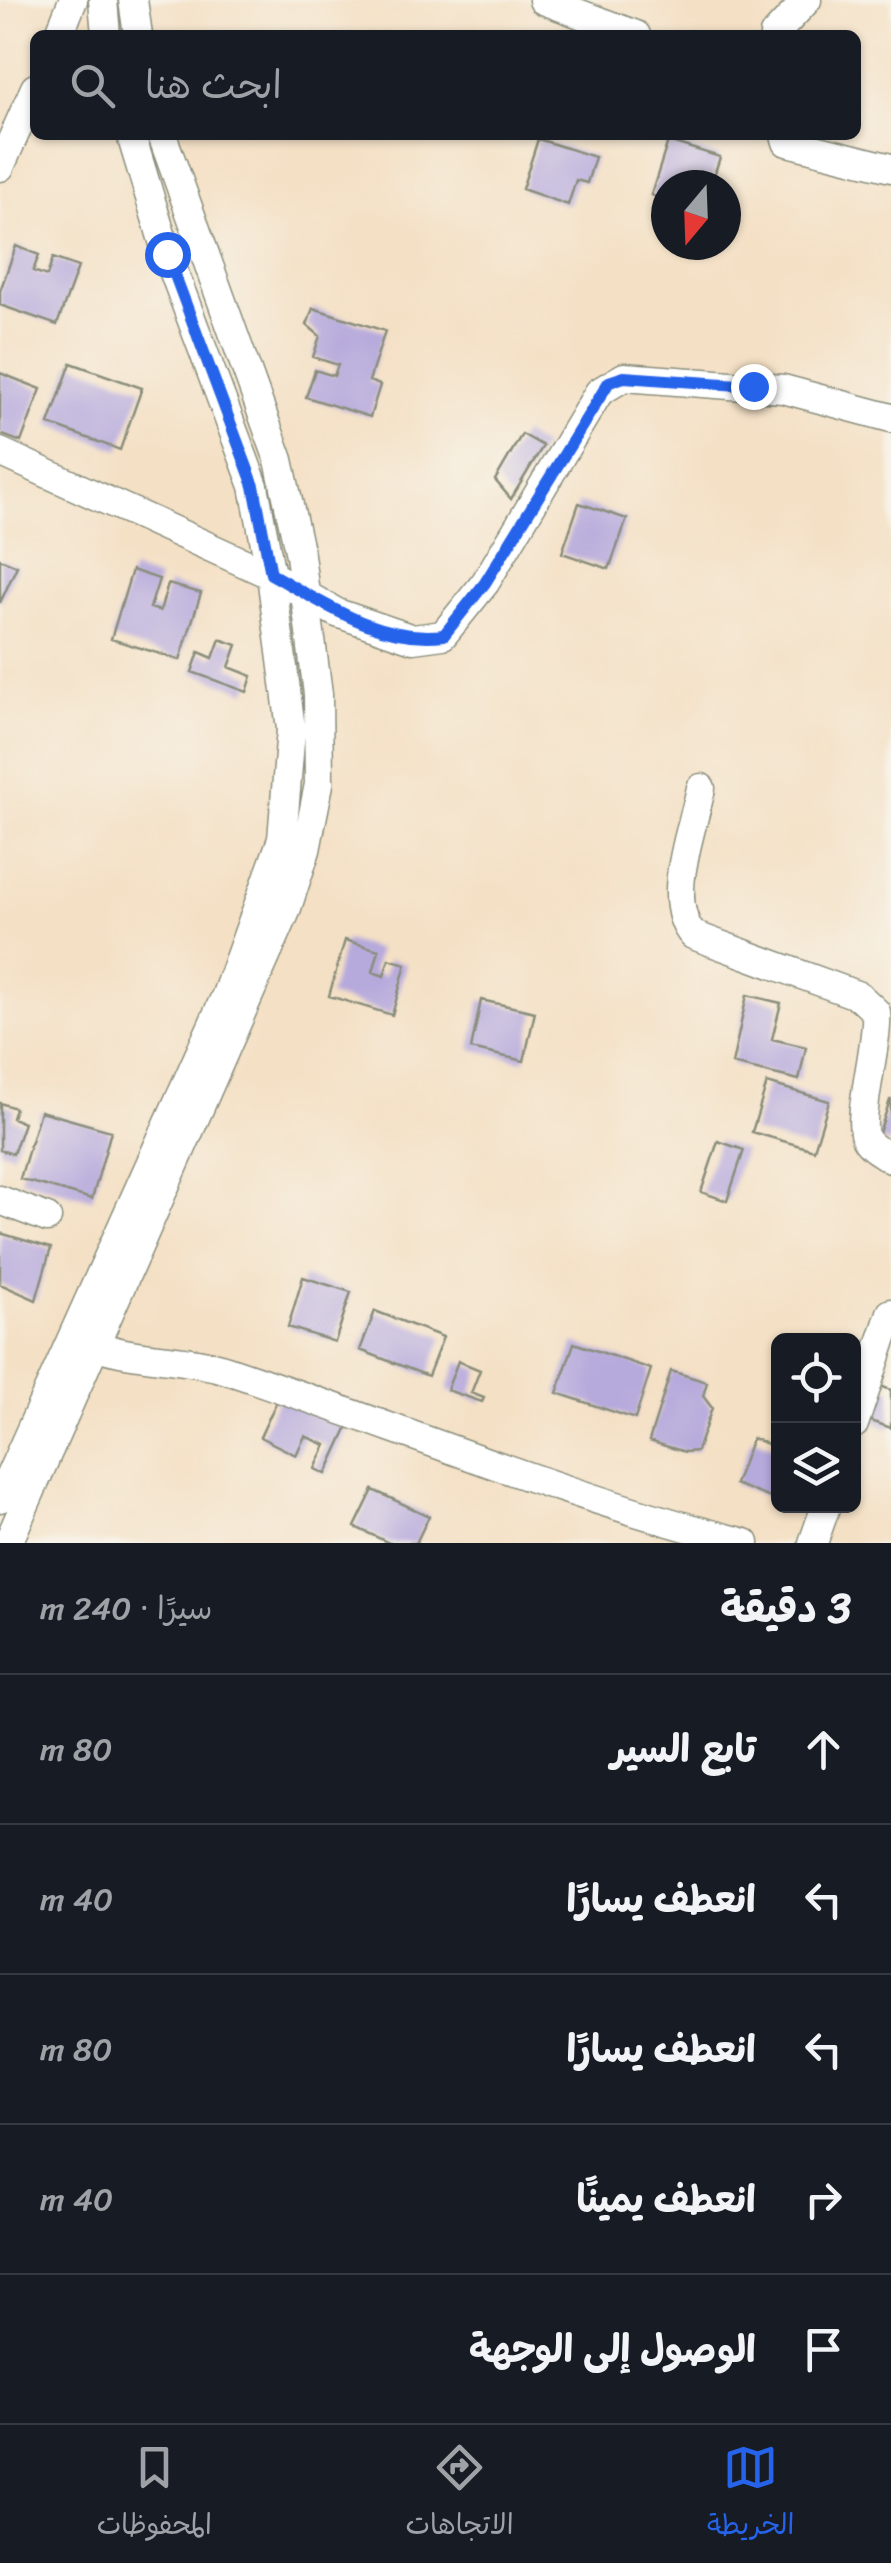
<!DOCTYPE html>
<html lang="ar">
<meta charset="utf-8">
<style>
:root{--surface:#171b24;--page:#242831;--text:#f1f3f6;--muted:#9ea1a6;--line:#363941;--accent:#2563eb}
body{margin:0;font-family:Sriracha,"Playpen Sans Arabic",sans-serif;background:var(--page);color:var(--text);direction:rtl}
.controls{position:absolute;right:30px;bottom:30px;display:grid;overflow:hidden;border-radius:15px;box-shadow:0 2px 8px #0004}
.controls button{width:90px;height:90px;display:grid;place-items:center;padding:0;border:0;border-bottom:2px solid var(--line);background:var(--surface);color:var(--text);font:50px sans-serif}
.compass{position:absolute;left:651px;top:170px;width:90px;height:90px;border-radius:50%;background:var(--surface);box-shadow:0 2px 8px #0004;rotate:199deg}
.stop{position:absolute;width:30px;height:30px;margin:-22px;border:8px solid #2563eb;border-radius:50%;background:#fff}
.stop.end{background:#2563eb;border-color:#fff;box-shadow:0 2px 10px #0008}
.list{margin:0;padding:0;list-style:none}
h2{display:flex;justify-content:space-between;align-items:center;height:130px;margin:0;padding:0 40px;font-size:42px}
h2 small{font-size:32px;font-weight:400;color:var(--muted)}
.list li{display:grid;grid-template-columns:65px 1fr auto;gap:30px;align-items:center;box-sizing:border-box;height:150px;padding:0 40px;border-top:2px solid var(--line)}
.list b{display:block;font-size:38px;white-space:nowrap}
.list em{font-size:32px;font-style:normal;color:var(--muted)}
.icon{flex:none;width:55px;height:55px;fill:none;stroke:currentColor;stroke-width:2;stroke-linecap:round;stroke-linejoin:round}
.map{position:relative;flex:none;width:891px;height:1543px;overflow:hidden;direction:ltr}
.search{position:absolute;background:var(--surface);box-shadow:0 2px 8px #0004;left:30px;right:30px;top:30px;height:110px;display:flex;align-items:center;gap:25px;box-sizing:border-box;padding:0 35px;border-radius:15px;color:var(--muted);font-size:38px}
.sheet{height:880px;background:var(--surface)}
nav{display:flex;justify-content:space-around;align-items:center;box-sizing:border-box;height:140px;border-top:2px solid var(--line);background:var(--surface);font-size:28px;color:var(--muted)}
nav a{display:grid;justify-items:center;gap:5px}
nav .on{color:var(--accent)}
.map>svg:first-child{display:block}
.building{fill:#b6a9dc}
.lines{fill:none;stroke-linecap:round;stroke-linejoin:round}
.street-casing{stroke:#8a8e7c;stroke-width:31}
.street{stroke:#fff;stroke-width:28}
.route{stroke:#2563eb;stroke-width:12}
</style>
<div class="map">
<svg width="891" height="1543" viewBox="0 0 891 1543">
<rect width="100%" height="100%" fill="#f7f3e8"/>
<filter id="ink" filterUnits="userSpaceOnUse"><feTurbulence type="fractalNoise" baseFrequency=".01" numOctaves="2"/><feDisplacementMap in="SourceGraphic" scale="20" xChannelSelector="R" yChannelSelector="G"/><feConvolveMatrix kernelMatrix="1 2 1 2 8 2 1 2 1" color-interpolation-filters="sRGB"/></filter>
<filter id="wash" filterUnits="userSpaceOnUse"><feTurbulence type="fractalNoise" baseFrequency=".0048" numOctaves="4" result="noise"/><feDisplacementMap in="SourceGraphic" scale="40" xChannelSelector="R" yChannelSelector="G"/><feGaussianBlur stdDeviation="2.25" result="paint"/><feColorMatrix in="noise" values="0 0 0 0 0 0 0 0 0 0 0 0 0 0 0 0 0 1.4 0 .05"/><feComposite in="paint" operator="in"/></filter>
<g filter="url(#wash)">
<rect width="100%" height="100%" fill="#f4e0c5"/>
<g id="blocks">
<path class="building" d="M538 139 595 157 587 183 576 180 568 205 522 189Z
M668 141 720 157 711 185H666V200L651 195Z
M16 246 39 255 33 271 47 276 53 258 78 267 57 325 0 305V291Z
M313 308 385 331 369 381 380 385 370 417 306 397 315 370 334 376 338 365 313 357 320 336 307 325Z
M71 363 142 388 120 450 49 424Z
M0 373 41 389 21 442 0 434Z
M522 434 543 446 511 499 495 480Z
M579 503 627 519 609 569 562 553Z
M0 559 17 566 0 603Z
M132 570 159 579 150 608 160 611 168 584 201 593 180 660 111 639Z
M220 639 237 645 229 667 252 676 247 692 192 672 199 652 213 658Z
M345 940 379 950 373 972 384 976 389 959 406 964 392 1015 329 996Z
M747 995 781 1003 772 1039 806 1047 799 1080 732 1064Z
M481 1000 535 1012 524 1061 471 1049Z
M767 1083 829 1101 814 1150 752 1132Z
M890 1100H891V1144L877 1139Z
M0 1103 15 1108 12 1118 24 1123 13 1154 0 1150Z
M40 1111 111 1131 92 1199 20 1179Z
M718 1141 744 1150 727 1201 701 1192Z
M0 1233 51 1248 36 1300 0 1284Z
M303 1277 351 1292 335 1342 288 1327Z
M375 1311 443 1337 428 1376 360 1350Z
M574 1343 651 1369 635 1419 557 1393Z
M458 1361 480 1370 471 1393 484 1398 482 1402 447 1390Z
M671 1371 707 1382 703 1396 712 1408 697 1451 685 1452 649 1441Z
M878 1385 891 1390V1428L865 1419Z
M282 1390 350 1422 326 1474 315 1469 326 1445 305 1436 296 1455 260 1437Z
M752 1438 778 1448V1501L735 1484Z
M373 1490 429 1516 416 1543H389L355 1527Z"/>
</g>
</g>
<g filter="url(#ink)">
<use href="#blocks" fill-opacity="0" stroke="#8a8e7c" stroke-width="2.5"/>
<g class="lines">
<g class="street-casing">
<path id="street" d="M103 0 106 35
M133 0 138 35
M543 0 636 35
M59 35 73 0
M774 35 807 0
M785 135 787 142 891 168
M0 167 35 88
M0 452 271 575 337 613 413 639 443 635 485 583 599 392 624 377 783 389 891 418
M701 788C693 829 663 901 693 935L859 996 876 1012C879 1042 855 1122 866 1139 871 1148 883 1153 891 1159
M0 1200 47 1218
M80 1339C125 1361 180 1355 227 1370 400 1428 569 1498 745 1543
M854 1424 891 1313
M0 1498 226 995 282 839 291 729 271 575 254 486 167 254 131 135
M8 1543 286 911 306 850 319 784 318 694 300 555 279 460 162 135
M813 1543 826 1506"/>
</g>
<use href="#street" class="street"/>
</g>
</g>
<g class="lines" filter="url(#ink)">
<path class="route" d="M167 254 254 486 271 574C325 604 380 643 444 635L485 583 609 382 624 377 753 386"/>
</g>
</svg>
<div class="controls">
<button><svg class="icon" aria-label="locate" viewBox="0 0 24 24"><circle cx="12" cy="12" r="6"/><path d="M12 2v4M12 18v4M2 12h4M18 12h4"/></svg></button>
<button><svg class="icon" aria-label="layers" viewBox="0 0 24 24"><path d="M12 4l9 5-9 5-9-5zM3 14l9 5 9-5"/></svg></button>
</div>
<svg class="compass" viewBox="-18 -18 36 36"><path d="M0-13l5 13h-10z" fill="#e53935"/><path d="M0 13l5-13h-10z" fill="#9ea1a6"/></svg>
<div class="stop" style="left:167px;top:254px"></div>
<div class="stop end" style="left:753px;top:386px"></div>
<div class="search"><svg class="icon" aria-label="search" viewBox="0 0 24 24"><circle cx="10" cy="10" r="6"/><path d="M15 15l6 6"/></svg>ابحث هنا</div>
</div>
<section class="sheet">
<h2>3 دقيقة<small>سيرًا · 240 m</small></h2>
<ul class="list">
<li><svg class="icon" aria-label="ahead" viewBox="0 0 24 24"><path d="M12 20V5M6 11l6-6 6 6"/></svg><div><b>تابع السير</b></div><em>80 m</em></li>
<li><svg class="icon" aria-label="left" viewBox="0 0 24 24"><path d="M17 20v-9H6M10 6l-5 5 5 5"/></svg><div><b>انعطف يسارًا</b></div><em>40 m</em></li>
<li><svg class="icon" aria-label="left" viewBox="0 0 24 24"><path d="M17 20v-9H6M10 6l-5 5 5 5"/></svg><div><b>انعطف يسارًا</b></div><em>80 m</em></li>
<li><svg class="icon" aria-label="right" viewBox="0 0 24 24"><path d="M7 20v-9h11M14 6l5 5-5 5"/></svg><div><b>انعطف يمينًا</b></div><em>40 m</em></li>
<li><svg class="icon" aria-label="arrive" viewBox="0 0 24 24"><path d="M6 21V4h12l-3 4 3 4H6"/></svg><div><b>الوصول إلى الوجهة</b></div></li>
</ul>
</section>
<nav>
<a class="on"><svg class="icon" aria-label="map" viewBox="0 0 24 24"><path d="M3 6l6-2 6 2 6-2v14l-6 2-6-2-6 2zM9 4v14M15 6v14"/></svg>الخريطة</a>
<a><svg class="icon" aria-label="directions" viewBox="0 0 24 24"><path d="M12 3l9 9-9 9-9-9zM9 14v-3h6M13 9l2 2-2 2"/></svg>الاتجاهات</a>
<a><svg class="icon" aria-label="saved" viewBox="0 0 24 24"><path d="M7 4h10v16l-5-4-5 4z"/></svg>المحفوظات</a>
</nav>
